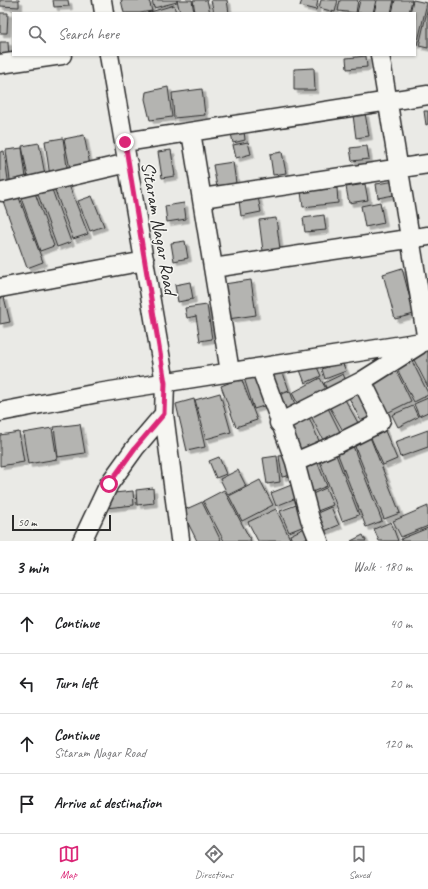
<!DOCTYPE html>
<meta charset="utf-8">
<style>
:root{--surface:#fff;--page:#f6f6f6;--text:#202124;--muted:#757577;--line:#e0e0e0;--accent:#db2777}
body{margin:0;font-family:Caveat,sans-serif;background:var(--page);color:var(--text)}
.scale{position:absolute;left:12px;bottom:10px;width:99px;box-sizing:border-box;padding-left:4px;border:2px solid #2b2b2b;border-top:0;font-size:11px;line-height:14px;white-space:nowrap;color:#2b2b2b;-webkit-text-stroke:3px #f6f6f2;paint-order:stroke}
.stop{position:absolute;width:12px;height:12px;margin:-9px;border:3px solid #db2777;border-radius:50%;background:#fff}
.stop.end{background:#db2777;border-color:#fff;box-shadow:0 1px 4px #0008}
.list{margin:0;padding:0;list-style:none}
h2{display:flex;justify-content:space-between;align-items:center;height:52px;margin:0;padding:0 16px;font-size:17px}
h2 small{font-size:13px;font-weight:400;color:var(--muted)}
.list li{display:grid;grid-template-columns:26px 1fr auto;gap:12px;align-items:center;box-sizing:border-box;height:60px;padding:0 16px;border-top:1px solid var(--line)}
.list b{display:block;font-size:15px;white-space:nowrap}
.list p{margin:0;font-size:13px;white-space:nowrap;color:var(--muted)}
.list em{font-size:13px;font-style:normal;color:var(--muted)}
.icon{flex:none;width:22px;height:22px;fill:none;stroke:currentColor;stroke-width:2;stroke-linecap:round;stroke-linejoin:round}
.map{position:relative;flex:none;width:428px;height:541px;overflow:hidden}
.search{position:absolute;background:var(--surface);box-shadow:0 1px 3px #0004;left:12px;right:12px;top:12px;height:44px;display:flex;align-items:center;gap:10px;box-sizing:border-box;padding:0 14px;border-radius:0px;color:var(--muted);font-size:15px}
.sheet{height:292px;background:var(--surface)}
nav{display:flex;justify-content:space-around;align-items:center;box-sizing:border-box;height:56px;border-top:1px solid var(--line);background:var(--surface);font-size:11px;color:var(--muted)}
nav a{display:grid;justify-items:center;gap:2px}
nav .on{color:var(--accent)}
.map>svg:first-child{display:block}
.building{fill:#b4b4b1;stroke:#2b2b2b;filter:url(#shadow)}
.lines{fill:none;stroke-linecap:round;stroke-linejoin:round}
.minor-casing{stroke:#2b2b2b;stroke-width:21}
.minor{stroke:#f6f6f2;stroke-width:18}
.route{stroke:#db2777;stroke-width:5}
.labels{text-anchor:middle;stroke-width:3;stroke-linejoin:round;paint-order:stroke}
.street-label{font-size:19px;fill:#2b2b2b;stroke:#f6f6f2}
</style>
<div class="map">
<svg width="428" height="541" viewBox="0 0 428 541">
<defs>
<filter id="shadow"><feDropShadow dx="3.5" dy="3.5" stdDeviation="0" flood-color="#0004"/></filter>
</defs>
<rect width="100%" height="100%" fill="#eaeae6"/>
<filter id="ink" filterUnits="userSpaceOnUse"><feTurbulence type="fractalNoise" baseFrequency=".025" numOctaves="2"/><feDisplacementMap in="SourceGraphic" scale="8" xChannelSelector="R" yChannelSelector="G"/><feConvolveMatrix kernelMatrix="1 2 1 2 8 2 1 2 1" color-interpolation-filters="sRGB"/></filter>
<g filter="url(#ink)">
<path class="building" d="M0 0H19V7L0 6Z
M53 0H68L69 6 54 7Z
M121 0H149L152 11 140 13H124Z
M152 0H177V2L154 8Z
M177 0H192L194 13H180Z
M193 0H207L210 13H195Z
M211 0H227L229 13H214Z
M302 0H318L316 10 300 6Z
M321 0H338L335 12 319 8Z
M340 0H358L356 13 338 11Z
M360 0H376L373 13H357Z
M377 0H394L391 13H374Z
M395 0H412L409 13H392Z
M413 0 427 3 417 45 415 44V13H410Z
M174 5 176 13H147Z
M428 7V48L419 46Z
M0 13H8L7 33H0Z
M0 42H8L9 59H0Z
M366 56 367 67 347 69 346 58Z
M314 68 315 90H294V69Z
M168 87 172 117 150 120 145 99 146 92Z
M202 89 205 115 174 118 172 93Z
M424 111H428V124L426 125Z
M365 113 369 136 356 138 353 115Z
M244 131 245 140 233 143 231 133Z
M84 135 91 170 71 174 64 139Z
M63 138 68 174 50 177 45 141Z
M248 142 251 154 236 158 233 145Z
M39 143 46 180 29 183 22 146Z
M367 146 369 159 352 161 350 148Z
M22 148 27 185 11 187 6 150Z
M171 150 175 176 162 178 158 152Z
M4 151 9 187 0 188V152Z
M282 152 286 173 273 175 270 154Z
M233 162 236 183 217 187 213 165Z
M67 180 88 234 73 239 53 185Z
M396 181 399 194 378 198 376 184Z
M50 184 71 242 57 247 36 189Z
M365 184 368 200 349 203 346 187Z
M337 188 338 203 303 207 301 192Z
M34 190 54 246 40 251 20 195Z
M18 195 43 262 27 268 3 201Z
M92 196 104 226 90 231 78 201Z
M258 197 261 212 241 216 239 201Z
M380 202 384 223 365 227 361 206Z
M184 203 186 219 167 222 165 206Z
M324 215 326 230 305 232 303 218Z
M276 218 280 249 263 251 259 220Z
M185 241 188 258 174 261 171 243Z
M402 268 414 314 395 319 383 274Z
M251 280 256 315 228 319 224 284Z
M190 282 193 299 178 302 175 285Z
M4 297 10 322 0 324V298Z
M207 305 212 339 200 341 196 316 187 318 185 308Z
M428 347V387L412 356Z
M410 357 428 393V395L414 402 395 365Z
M342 362 346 371 325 379 322 369Z
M315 363 321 376 305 383 300 370Z
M394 366 411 401 385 414 368 379Z
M281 367 289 390 275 395 267 372Z
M256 371 267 405 254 409 243 375Z
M343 374 349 387 330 396 324 383Z
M241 378 257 420 236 427 221 386Z
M320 378 330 396 302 411 292 393Z
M360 385 378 420 364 427 346 392Z
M290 391 298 413 283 418 276 396Z
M220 393 231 432 206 439 195 400Z
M343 396 362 430 347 438 328 404Z
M428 398V412L419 416 414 404Z
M194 399 205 447 187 451 176 404Z
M326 404 344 440 327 448 309 412Z
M413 406 418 417 398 427 392 415Z
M308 415 322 448 300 457 286 425Z
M80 424 85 453 58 457 54 427Z
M382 424 397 459 383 465 368 431Z
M52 428 57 459 28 464 23 433Z
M428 430V447L400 457 395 442Z
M19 432 24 462 0 466V435Z
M368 432 400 513 384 519 352 439Z
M351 441 382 521 366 527 335 447Z
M333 447 359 515 342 521 317 453Z
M314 454 327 486 307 494 301 459Z
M289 455 292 475 282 477 279 456Z
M277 456 280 482 267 484 263 458Z
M219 457 226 474 216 478 209 461Z
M238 470 246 486 228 495 220 479Z
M260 480 273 505 242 521 229 496Z
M294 484 299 497 276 506 271 493Z
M153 488 154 503 137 505 136 490Z
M326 488 333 505 315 512 308 496Z
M224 490 251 541H224L203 501Z
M133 491 134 505 106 508 105 494Z
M202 502 221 541H197L182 511Z
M299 504 307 525 289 532 280 511Z
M428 506V526L401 537 393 521Z
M331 507 339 525 322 532 315 514Z
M276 509 291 541H258L248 522Z
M391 522 398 541H379L374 529Z
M307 527 311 536 300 541H292L290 535Z
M428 528V541H402L401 539Z
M363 535 366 541H351Z"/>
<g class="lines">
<g class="minor-casing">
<path id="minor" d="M102 0 104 13
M109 55 165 383 164 414 180 539
M380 55 427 341
M0 64 62 55
M191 132 230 372
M125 142 428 95
M3 192 128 163
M202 198 428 164
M213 268 428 236
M0 288 145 261
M261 369 295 462 310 519 319 541
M0 412 98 393 428 341
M279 423 362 381 419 345
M295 462 337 444 379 423 381 420 362 381
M82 541 109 484 135 448 164 414"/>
</g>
<use href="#minor" class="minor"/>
</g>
</g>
<g class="lines" filter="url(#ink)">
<path class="route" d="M109 484 135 448 164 414 165 383 125 142"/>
</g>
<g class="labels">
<g class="street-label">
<text transform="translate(160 228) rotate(80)" y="7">Sitaram Nagar Road</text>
</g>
</g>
</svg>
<div class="scale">50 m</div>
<div class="stop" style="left:109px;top:484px"></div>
<div class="stop end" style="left:125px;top:142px"></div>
<div class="search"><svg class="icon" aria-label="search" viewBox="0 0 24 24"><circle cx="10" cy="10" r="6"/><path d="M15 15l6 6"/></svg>Search here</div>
</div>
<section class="sheet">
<h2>3 min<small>Walk · 180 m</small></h2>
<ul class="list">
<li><svg class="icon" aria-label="ahead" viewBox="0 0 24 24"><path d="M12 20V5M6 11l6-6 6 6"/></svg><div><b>Continue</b></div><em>40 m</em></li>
<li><svg class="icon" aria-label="left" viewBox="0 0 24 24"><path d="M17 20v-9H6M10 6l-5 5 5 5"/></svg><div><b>Turn left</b></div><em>20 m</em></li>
<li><svg class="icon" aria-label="ahead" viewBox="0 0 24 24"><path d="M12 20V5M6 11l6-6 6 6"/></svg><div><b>Continue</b><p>Sitaram Nagar Road</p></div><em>120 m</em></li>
<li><svg class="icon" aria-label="arrive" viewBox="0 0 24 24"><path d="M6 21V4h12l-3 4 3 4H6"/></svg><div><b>Arrive at destination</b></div></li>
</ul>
</section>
<nav>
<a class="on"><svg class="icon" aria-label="map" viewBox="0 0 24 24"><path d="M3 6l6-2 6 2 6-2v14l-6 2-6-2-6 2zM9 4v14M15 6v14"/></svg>Map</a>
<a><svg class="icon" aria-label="directions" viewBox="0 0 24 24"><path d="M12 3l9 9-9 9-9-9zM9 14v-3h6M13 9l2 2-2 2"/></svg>Directions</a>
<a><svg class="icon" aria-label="saved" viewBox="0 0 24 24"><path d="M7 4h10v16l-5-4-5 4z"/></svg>Saved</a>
</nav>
